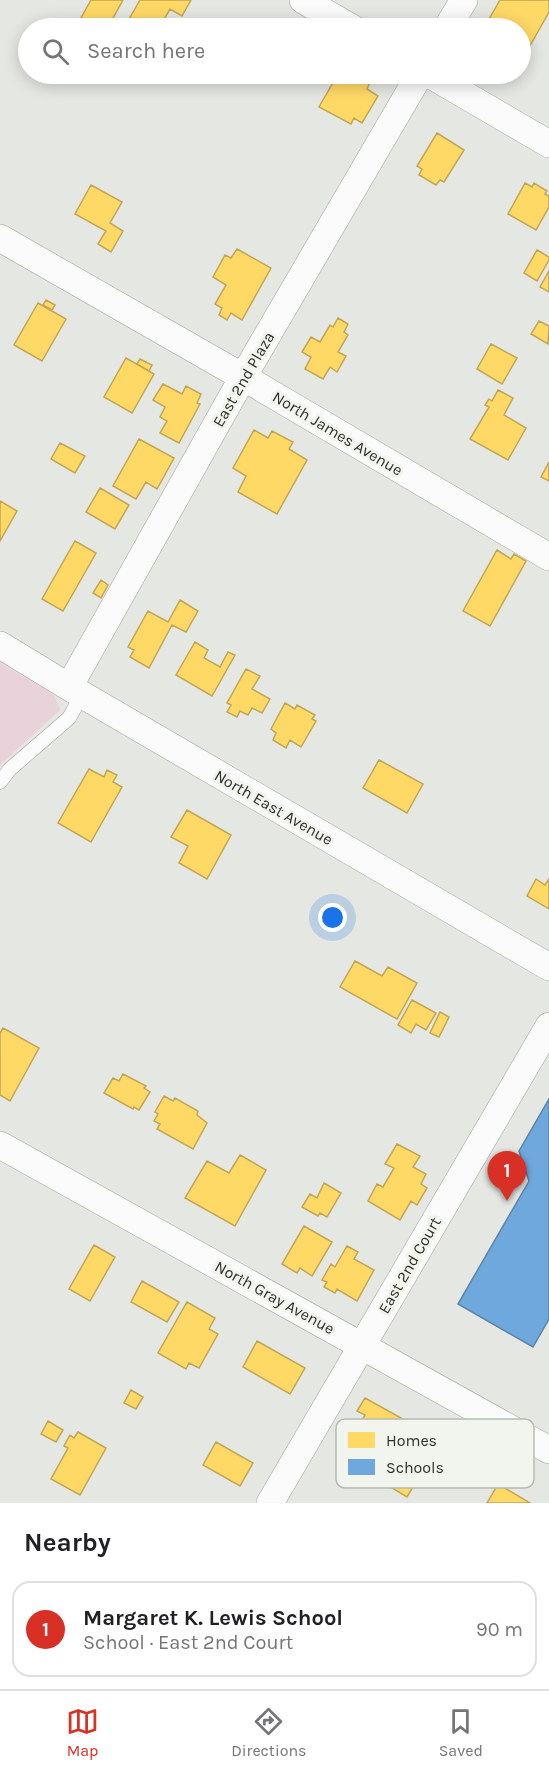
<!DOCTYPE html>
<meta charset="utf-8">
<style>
:root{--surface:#fff;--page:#f2f2f2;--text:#202124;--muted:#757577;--line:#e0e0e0;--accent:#d93025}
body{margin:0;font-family:Karla,sans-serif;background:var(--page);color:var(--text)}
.you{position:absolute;left:333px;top:918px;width:21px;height:21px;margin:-15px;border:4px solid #fff;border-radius:50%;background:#1a73e8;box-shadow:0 0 0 9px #1a73e833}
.badge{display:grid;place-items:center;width:39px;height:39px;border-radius:50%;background:var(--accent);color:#fff;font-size:20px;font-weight:700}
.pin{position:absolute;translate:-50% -50px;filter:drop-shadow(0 2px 3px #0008)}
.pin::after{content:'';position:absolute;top:32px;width:21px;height:18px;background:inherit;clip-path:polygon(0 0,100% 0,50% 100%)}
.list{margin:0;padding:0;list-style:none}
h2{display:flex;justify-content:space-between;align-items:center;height:78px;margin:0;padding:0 24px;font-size:26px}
h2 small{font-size:20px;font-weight:400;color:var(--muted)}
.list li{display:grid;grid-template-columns:39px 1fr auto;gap:18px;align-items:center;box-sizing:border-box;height:96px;margin:0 12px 12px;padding:0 12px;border:2px solid var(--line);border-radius:18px}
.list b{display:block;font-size:22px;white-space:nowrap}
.list p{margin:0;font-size:20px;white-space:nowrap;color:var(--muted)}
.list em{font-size:20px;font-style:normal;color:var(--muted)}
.icon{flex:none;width:33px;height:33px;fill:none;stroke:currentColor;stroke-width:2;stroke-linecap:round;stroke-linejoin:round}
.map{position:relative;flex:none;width:549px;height:1503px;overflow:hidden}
.search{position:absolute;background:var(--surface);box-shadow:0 3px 15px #0003;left:18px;right:18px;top:18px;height:66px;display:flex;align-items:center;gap:15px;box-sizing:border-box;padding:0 21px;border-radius:33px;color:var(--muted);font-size:22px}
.sheet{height:186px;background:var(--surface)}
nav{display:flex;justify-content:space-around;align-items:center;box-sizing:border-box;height:84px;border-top:2px solid var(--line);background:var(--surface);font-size:16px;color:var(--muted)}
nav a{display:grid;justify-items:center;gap:3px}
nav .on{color:var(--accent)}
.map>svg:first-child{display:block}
.green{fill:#e9d2da}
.homes{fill:#ffd966;stroke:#c1a655;stroke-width:1.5}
.schools{fill:#6fa8dc;stroke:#5c84a8;stroke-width:1.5}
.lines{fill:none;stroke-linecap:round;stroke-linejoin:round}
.lane-casing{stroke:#a1a39f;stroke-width:15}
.street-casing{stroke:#a1a39f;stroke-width:28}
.lane{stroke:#fbfbfb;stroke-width:14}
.street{stroke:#fbfbfb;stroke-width:27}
.labels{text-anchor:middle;stroke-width:6;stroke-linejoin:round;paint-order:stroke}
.street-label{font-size:16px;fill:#2f302e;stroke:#f2f5ee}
.key{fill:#f2f5ee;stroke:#b8bab4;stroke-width:1.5}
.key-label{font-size:16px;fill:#2f302e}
</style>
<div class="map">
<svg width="549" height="1503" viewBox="0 0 549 1503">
<rect width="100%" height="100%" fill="#e5e7e2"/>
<path class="green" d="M0 663 50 692 55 697 60 710 0 765Z"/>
<path class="homes" d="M91 0H123L108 27 94 19 88 28H83L77 25Z
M140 0H191L182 16 170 9 159 28H124Z
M500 0H549V12L522 60 520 28H484Z
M338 74 351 80 354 74H359L371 80 367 89 378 96 362 123 354 118 351 124 319 107Z
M437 133 464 150 444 182 440 180 436 185 419 175 422 169 417 166Z
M525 183 532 187 534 183 547 191 545 194 549 196V207L536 230 508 214Z
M91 185 122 202 110 223 123 231 111 252 98 244 106 231 75 214Z
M237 249 271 268 242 320 231 313 227 320 219 315 222 308 215 304 226 285 213 277 225 255 231 258Z
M537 250 549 257V260L537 281 524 273Z
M549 271V292L540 287Z
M46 300 55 305 52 310 43 305Z
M38 303 66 319 42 361 14 345Z
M338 318 348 324 344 332 348 335 338 352 346 356 337 372 330 367 323 379 305 369 311 357 302 352 311 337 320 342 330 325 333 327Z
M539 321 549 326 548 344 531 334Z
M491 344 517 358 502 384 477 369Z
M126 358 154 374 132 413 104 397Z
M140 359 152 365 149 371 137 364Z
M163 384 182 394 186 386 201 394 197 403 200 404 179 443 160 433 167 421 160 417 165 407 153 400Z
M498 390 513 398 504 415 526 428 508 460 470 439 489 407 485 405 489 399 492 401Z
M254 430 268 438 272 431 293 442 289 449 307 460 277 514 238 492 246 476 233 468Z
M139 439 174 458 157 489 146 482 136 499 113 486Z
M60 443 85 456 75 473 51 459Z
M549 462V481L541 477Z
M100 488 129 505 115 529 86 512Z
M0 501 17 511 0 541Z
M75 541 96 553 63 611 42 599Z
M497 550 511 559 514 554 526 561 490 626 463 611Z
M101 580 108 585 101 598 93 593Z
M180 600 198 611 186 632 172 625 149 668 130 657 134 650 128 647 148 611 168 622Z
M195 642 208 650 204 658 220 667 228 652 235 655 212 696 176 675Z
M246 669 260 676 252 689 270 699 262 713 252 708 248 715 240 711 237 717 227 712 231 705 227 703Z
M285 703 295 709 297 705 315 715 312 719 316 721 301 747 290 740 286 748 273 740 276 733 271 729Z
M379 760 423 784 407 813 363 788Z
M89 769 104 777 107 770 117 775 113 782 122 787 91 842 58 823Z
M187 810 231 835 207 879 179 863 188 846 171 837Z
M536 879 545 885 549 879V909L527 896Z
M355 961 382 976 388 967 417 983 397 1019 340 987Z
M412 1000 436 1013 426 1030 416 1024 411 1033 398 1025Z
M440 1012 449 1017 439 1037 430 1033Z
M3 1028 39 1048 10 1101 0 1095V1033Z
M123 1074 146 1086 144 1088 150 1092 139 1110 134 1107 133 1109 104 1093 113 1078 119 1081Z
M164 1096 173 1101 175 1098 198 1111 197 1115 207 1123 193 1149 157 1129 160 1124 154 1121 158 1114 155 1112Z
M397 1144 420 1156 413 1167 426 1174 421 1184 427 1188 417 1205 411 1201 400 1220 368 1201 377 1184 383 1187 394 1168 385 1164Z
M240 1155 266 1170 235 1226 185 1198 207 1161 229 1173Z
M324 1183 341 1193 327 1217 320 1213 318 1216 302 1207 310 1194 317 1198Z
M304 1226 332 1242 312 1276 300 1268 297 1273 282 1264Z
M94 1245 115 1257 90 1301 69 1289Z
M347 1246 358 1252 354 1259 374 1270 357 1301 337 1289 335 1293 324 1287 327 1282 322 1280 331 1264 335 1267Z
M142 1281 179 1302 167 1322 131 1302Z
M187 1302 215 1318 209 1329 218 1334 199 1368 189 1363 186 1369 158 1353Z
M257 1341 305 1368 290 1394 243 1367Z
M131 1390 143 1397 136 1409 124 1403Z
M365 1398 410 1423 391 1458 353 1436 365 1415 357 1411Z
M48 1421 63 1430 56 1442 41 1434Z
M78 1432 106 1448 80 1495 51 1479 68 1448 64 1446 70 1435 74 1438Z
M216 1442 253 1463 240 1486 203 1465Z
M399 1465 419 1477 407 1497 387 1485Z
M498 1484 530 1503H487Z"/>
<path class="schools" d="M549 1099V1319L533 1347 458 1304 529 1181 519 1151Z"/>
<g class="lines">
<g class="lane-casing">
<path id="lane" d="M0 782 10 769 69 718 82 695"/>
</g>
<g class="street-casing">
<path id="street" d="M303 0 352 28
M447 28 464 0
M429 74 549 144
M0 238 243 377 549 557
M0 645 69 687 549 967
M69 687 243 377 420 74
M0 1145 549 1450
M270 1503 549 1026"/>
</g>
<use href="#lane" class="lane"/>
<use href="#street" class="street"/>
</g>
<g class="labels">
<g class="street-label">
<text transform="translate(243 379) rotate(-60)" y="6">East 2nd Plaza</text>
<text transform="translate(338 433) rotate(31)" y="6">North James Avenue</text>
<text transform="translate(274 807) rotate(30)" y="6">North East Avenue</text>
<text transform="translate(409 1265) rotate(-60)" y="6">East 2nd Court</text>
<text transform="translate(275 1297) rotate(29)" y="6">North Gray Avenue</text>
</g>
</g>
<rect x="336" y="1419" width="198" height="69" rx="9" class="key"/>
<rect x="348" y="1432" width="27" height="16" fill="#ffd966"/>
<rect x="348" y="1459" width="27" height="16" fill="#6fa8dc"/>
<g class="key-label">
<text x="386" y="1446">Homes</text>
<text x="386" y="1473">Schools</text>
</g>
</svg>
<div class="you"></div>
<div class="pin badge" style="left:507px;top:1201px">1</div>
<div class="search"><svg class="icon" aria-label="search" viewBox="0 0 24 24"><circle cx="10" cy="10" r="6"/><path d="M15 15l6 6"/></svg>Search here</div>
</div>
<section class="sheet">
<h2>Nearby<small></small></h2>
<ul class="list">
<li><span class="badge">1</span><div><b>Margaret K. Lewis School</b><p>School · East 2nd Court</p></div><em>90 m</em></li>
</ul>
</section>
<nav>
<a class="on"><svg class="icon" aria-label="map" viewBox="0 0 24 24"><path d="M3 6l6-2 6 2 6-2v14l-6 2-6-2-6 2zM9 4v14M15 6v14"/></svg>Map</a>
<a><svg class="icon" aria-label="directions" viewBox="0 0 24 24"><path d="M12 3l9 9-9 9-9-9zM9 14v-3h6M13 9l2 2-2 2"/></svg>Directions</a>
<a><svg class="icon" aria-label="saved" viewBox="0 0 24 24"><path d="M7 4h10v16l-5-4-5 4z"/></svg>Saved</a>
</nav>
